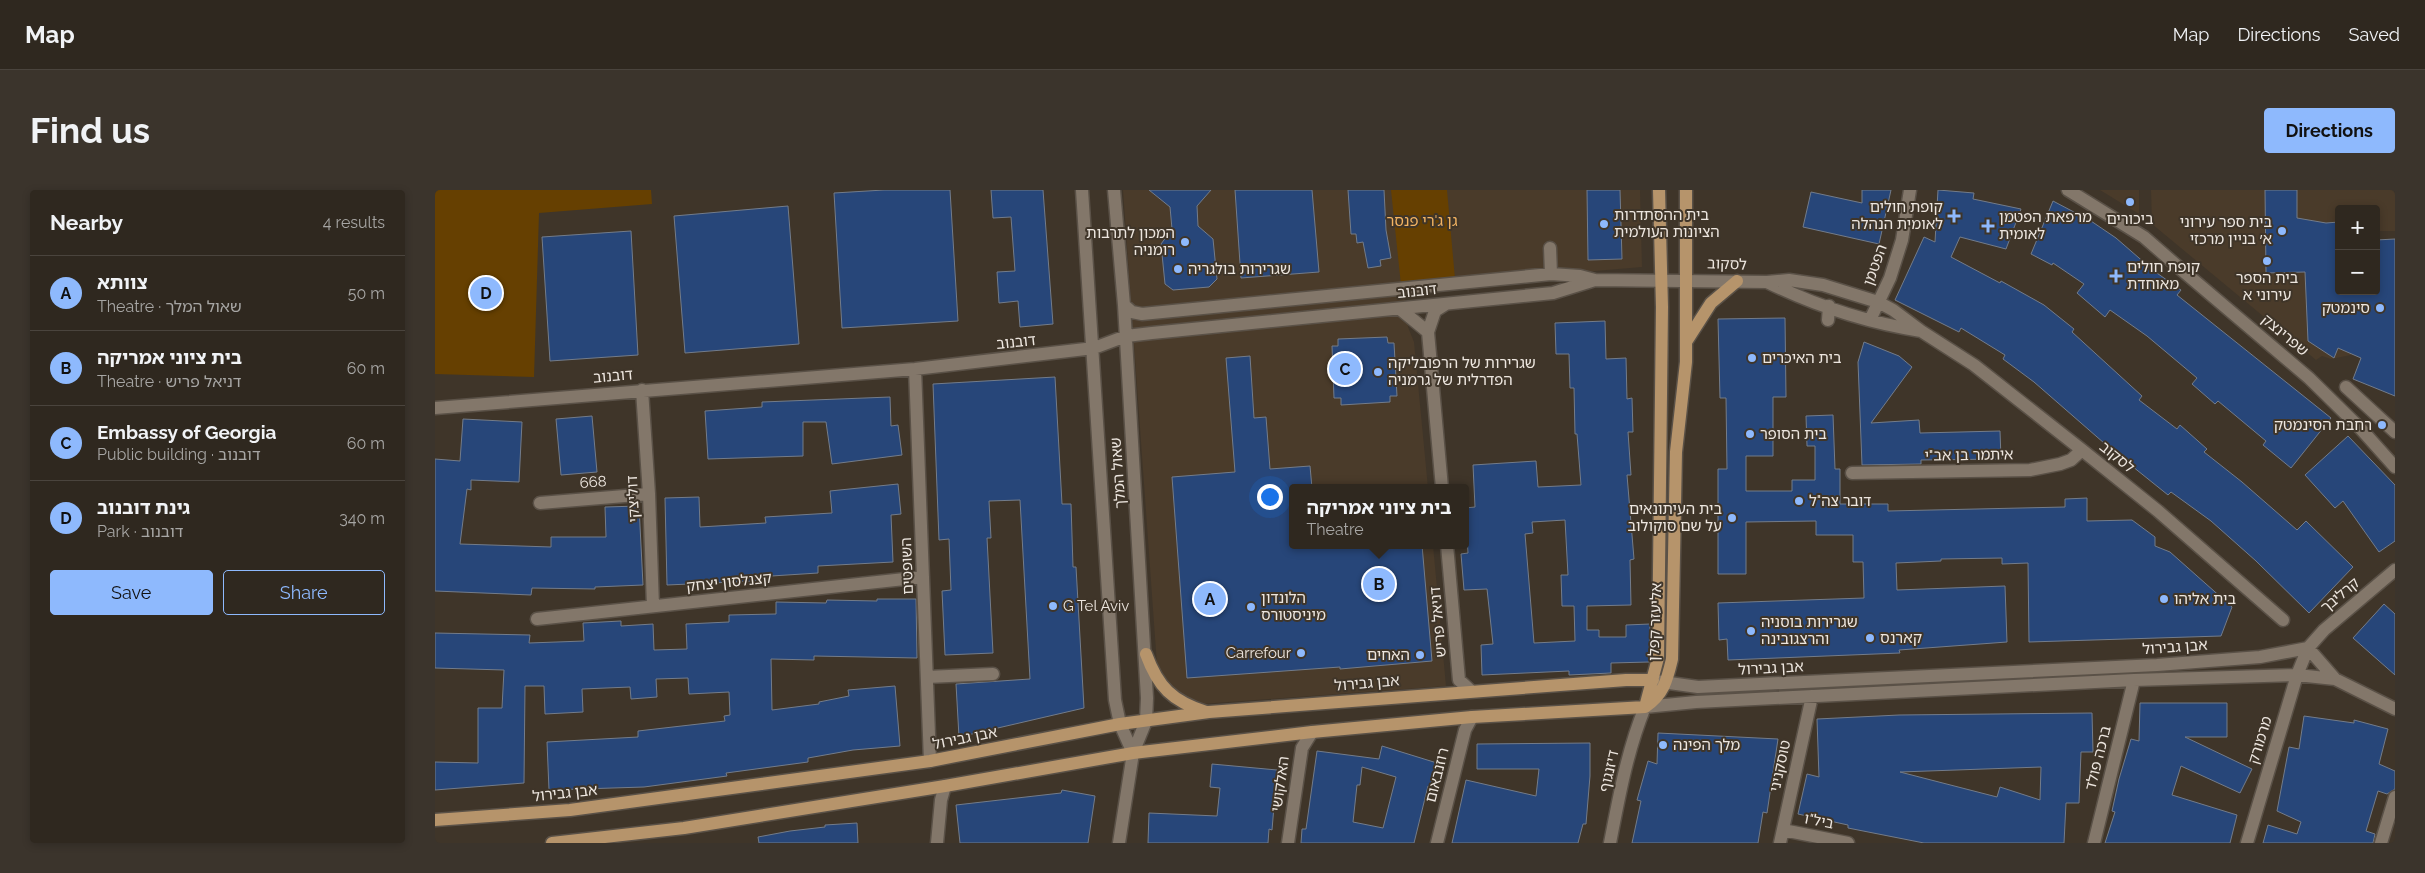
<!DOCTYPE html>
<meta charset="utf-8">
<style>
:root{--surface:#2f281f;--page:#3b342c;--text:#f1f3f6;--muted:#a7a6a4;--line:#4a443d;--accent:#8eb9fd}
body{margin:0;font-family:Raleway,"Noto Sans Hebrew",sans-serif;background:var(--page);color:var(--text)}
.controls{position:absolute;right:15px;top:15px;display:grid;overflow:hidden;border-radius:5px;box-shadow:0 2px 8px #0003}
.controls button{width:45px;height:45px;display:grid;place-items:center;padding:0;border:0;border-bottom:1px solid var(--line);background:var(--surface);color:var(--text);font:25px sans-serif}
.you{position:absolute;left:834px;top:306px;width:18px;height:18px;margin:-12px;border:4px solid #fff;border-radius:50%;background:#1a73e8;box-shadow:0 0 0 8px #1a73e833}
.badge{display:grid;place-items:center;width:32px;height:32px;border-radius:50%;background:var(--accent);color:#111;font-size:16px;font-weight:700}
.pin{position:absolute;translate:-50% -50%;border:2px solid #fff;box-shadow:0 1px 5px #0006}
.popup{position:absolute;left:854px;top:294px;width:180px;height:65px;box-sizing:border-box;display:grid;place-content:center;border-radius:5px;background:var(--surface);filter:drop-shadow(0 1px 4px #0005);font-size:16px;white-space:nowrap;color:var(--muted)}
.popup b{font-size:19px;color:var(--text)}
.popup::after{content:'';position:absolute;left:50%;top:100%;margin-left:-10px;border:10px solid transparent;border-top-color:var(--surface)}
.list{margin:0;padding:0;list-style:none}
h2{display:flex;justify-content:space-between;align-items:center;height:65px;margin:0;padding:0 20px;font-size:21px}
h2 small{font-size:16px;font-weight:400;color:var(--muted)}
.list li{display:grid;grid-template-columns:32px 1fr auto;gap:15px;align-items:center;box-sizing:border-box;height:75px;padding:0 20px;border-top:1px solid var(--line)}
.list b{display:block;font-size:19px;white-space:nowrap}
.list p{margin:0;font-size:16px;white-space:nowrap;color:var(--muted)}
.list em{font-size:16px;font-style:normal;color:var(--muted)}
.actions{display:flex;gap:10px;padding:15px 20px}
.actions a{flex:1;padding:11px 0;border:1px solid var(--accent);border-radius:5px;text-align:center;font-size:18px;color:var(--accent)}
.actions .main{background:var(--accent);color:#111}
.map{position:relative;flex:none;width:1960px;height:653px;overflow:hidden;border-radius:5px}
header{display:flex;align-items:center;gap:30px;box-sizing:border-box;height:70px;padding:0 25px;background:var(--surface);border-bottom:1px solid var(--line)}
header strong{font-size:24px}
nav{display:flex;gap:28px;margin-inline-start:auto;font-size:18px}
.intro{display:flex;align-items:center;justify-content:space-between;box-sizing:border-box;height:120px;padding:0 30px}
h1{margin:0;font-size:35px}
.button{padding:12px 22px;border-radius:5px;background:var(--accent);color:#111;font-size:18px;font-weight:700}
main{display:flex;gap:30px;padding:0 30px}
aside{flex:1;background:var(--surface);border-radius:5px;box-shadow:0 2px 8px #0003}
.map>svg:first-child{display:block}
.built{fill:#4a3b2a}
.green{fill:#664001}
.building{fill:#274679;stroke:#737c8a;fill-rule:evenodd}
.lines{fill:none;stroke-linecap:round;stroke-linejoin:round}
.minor-casing{stroke:#5a5147;stroke-width:15}
.major-casing{stroke:#5a5147;stroke-width:15}
.minor{stroke:#83776a;stroke-width:12}
.major{stroke:#b6946b;stroke-width:12}
.poi-dot{fill:#8eb9fd;stroke:#3f3529;stroke-width:2}
.labels{text-anchor:middle;stroke-width:4;stroke-linejoin:round;paint-order:stroke}
.poi-label{font-size:15px;fill:#ede6df;stroke:#3f3529;text-anchor:start}
.park-label{font-size:15px;fill:#f4b462;stroke:#3f3529}
.street-label{font-size:15px;fill:#ede6df;stroke:#3f3529}
</style>
<header>
<strong>Map</strong>
<nav><a>Map</a><a>Directions</a><a>Saved</a></nav>
</header>
<div class="intro"><h1>Find us</h1><a class="button">Directions</a></div>
<main>
<aside>
<h2>Nearby<small>4 results</small></h2>
<ul class="list">
<li><span class="badge">A</span><div><b>צוותא</b><p>Theatre · שאול המלך</p></div><em>50 m</em></li>
<li><span class="badge">B</span><div><b>בית ציוני אמריקה</b><p>Theatre · דניאל פריש</p></div><em>60 m</em></li>
<li><span class="badge">C</span><div><b>Embassy of Georgia</b><p>Public building · דובנוב</p></div><em>60 m</em></li>
<li><span class="badge">D</span><div><b>גינת דובנוב</b><p>Park · דובנוב</p></div><em>340 m</em></li>
</ul>
<div class="actions"><a class="main">Save</a><a>Share</a></div>
</aside>
<div class="map">
<svg width="1960" height="653" viewBox="0 0 1960 653">
<rect width="100%" height="100%" fill="#3f3529"/>
<path class="built" d="M688 0H1205L1207 77 969 97 973 137 979 152 993 298H858V355H998L1011 496 767 514 740 501 722 475Z
M1665 0H1704V24Z
M1716 0H1960V41H1942L1941 19H1904V101L1926 130 1916 165 1896 169 1887 166 1881 170 1717 34Z"/>
<path class="green" d="M0 0H216L217 14 104 23 99 187 0 184Z
M956 0H1012L1020 89 966 95Z"/>
<path class="building" d="M449 0H515L523 131 407 138 399 3Z
M556 0H608L618 134 585 137 583 111 564 113 562 82 580 81 576 27 558 28Z
M714 0H776L762 16 763 36 778 49 782 89 774 97 738 100 730 94 726 54 737 39 735 17Z
M800 0H877L884 82 806 88Z
M913 0H949L951 40 956 68 945 70 946 76 933 78 928 52 922 53 921 44H916Z
M1152 0H1185L1187 69 1153 70Z
M1427 0H1456L1444 54 1368 37 1376 2 1427 13Z
M1503 0 1539 3 1538 9 1586 19 1571 59 1525 47 1516 67 1565 93 1566 91 1609 115 1639 139 1637 142 1707 206 1704 210 1742 239 1745 235 1772 259 1769 262 1807 292 1862 340 1871 331 1918 377 1874 423 1821 371 1776 331 1736 302 1733 305 1677 260 1599 192 1568 169 1570 165 1526 138 1524 142 1460 110 1489 47 1500 52Z
M1830 0H1862V28L1891 33 1904 32V101H1941V50L1960 49V206L1918 189 1926 168 1903 158 1899 168 1873 151 1870 82 1831 83Z
M1618 11 1656 31 1681 48 1719 81 1746 100 1742 105 1896 228 1856 278 1828 255 1831 251 1783 211 1780 214 1757 194 1762 188 1712 146 1675 120 1670 127 1642 103 1649 94 1618 73 1617 75 1596 64Z
M353 16 364 154 250 163 239 26Z
M196 41 203 165 115 171 107 47Z
M1350 128 1351 207H1338V266H1311V301H1357V290H1380V256H1372L1371 226 1398 225 1400 279H1405V314H1453V321L1630 317V309L1652 308V331L1697 330 1720 347V356L1735 362 1797 417 1786 446 1594 452 1593 373 1567 374V368L1506 369V371L1461 373 1462 400 1570 396 1572 452 1464 460 1465 463 1293 470 1292 449 1284 450 1283 413 1429 408 1428 372H1418V345H1381V331L1311 332V384H1283V279H1292L1291 208H1285L1283 129Z
M1170 131 1171 169 1191 168 1192 209 1197 208 1198 242H1193L1196 285H1192L1199 369 1195 370 1196 415 1152 416V440H1164V447H1191V435L1215 434 1214 472 1176 473V483L1134 485V481L1047 485 1046 455 1058 454 1052 399 1029 400 1026 364 1033 363 1030 318 1040 317 1038 275 1101 271 1103 297 1146 295 1142 244H1140L1139 198H1135L1134 164H1121L1120 133ZM1130 330 1133 385H1126L1127 416H1139L1140 451 1099 453 1090 344 1098 343 1097 332Z
M952 147 953 153H959L962 206H955V212L906 215V208H899L897 156H903V149Z
M1429 152 1464 166 1477 177 1436 233 1484 230 1485 243 1565 241 1566 269 1486 270V274L1427 275 1423 172Z
M815 166 819 228 831 227 835 279 875 276 877 298H858V355H987L997 471 905 479V477L752 488 737 287 800 282 791 168Z
M620 187 627 314H636L638 377H641L649 518 524 547 521 494 595 489 585 310 554 311 556 348H552L558 463 510 465 507 401 516 400 514 349 504 350 498 194Z
M455 207 456 236 463 235 467 265 397 274 391 232H368V266L273 269 270 221 327 217V212Z
M157 226 162 282 126 285 121 229Z
M28 229 87 232 84 292 36 290V300L32 299 25 354 116 357V347H171L170 317 204 316 208 395 160 397V399L97 398 96 405 0 401V269L25 271Z
M1913 246 1960 295V351L1944 362 1908 311 1900 318 1870 285Z
M463 294 466 324 456 325 458 372 383 376V383L321 387V391L232 395 230 308 264 307 265 337 331 333 330 327 397 323 395 301Z
M442 409H481L482 468 379 466V470L336 469 337 520 384 514V512L414 506 413 500 460 496 465 556 418 560 373 568V572L291 583 292 586 209 597 114 600 112 552 203 547V541L290 531 289 526 295 525 294 502 254 504 253 488 221 489 222 507 196 509 195 497 147 499 148 522 110 524 109 496H90L89 593 0 600V572L43 573V518H67L69 480 0 478V443L95 445 94 453 149 451 148 433 186 431V436L218 434 219 460 252 459 251 434 294 432V425L341 424V412L391 413 392 410 442 411Z
M1949 414 1960 424V485L1918 448Z
M1705 513H1792V547H1750L1817 579 1805 603 1746 576 1737 605 1802 625 1795 653H1670L1680 622 1677 621 1684 589 1696 549 1704 551Z
M1657 523 1658 562H1646L1644 613H1631L1629 653H1489L1413 638V635L1363 624 1372 584 1384 587 1382 529 1464 525ZM1606 577 1605 610 1565 597 1562 607 1465 582Z
M1869 526 1919 533V530L1953 539 1944 574 1960 581V599L1952 604 1943 601 1931 641 1940 644 1938 653H1828L1833 635 1862 644 1866 632 1842 621 1854 557 1864 559Z
M1223 543 1343 549 1332 623 1328 622 1323 653H1197L1206 611 1202 610 1213 571 1222 574Z
M1155 553V586L1151 634H1148L1143 653H1017L1031 590 1101 606 1104 579H1042V554Z
M947 556 1002 573 995 597 993 596 979 653H866L867 639H871L882 561 944 569ZM927 577 961 587 948 638 918 632 922 595H925Z
M777 574 842 580 837 640 834 639 833 653H713L714 623 782 626 785 598 775 597Z
M627 600 660 606 653 653H525L521 615 626 603Z
M422 633 423 653H324L323 647 355 641 390 637V635Z"/>
<g class="lines">
<g class="minor-casing">
<path id="minor" d="M647 0 680 510 685 534 698 563
M679 0 689 115 712 508 711 531 698 563 684 653
M1633 0 1709 47 1748 81 1874 188 1926 239 1960 277
M1115 58 1116 84
M1332 92C1379 115 1434 133 1486 141
M689 115 697 122 707 124 1116 84 1145 86 1160 90 1332 92 1354 90 1388 95 1443 112 1458 120 1486 141 1539 175 1647 260 1723 321 1848 430
M965 119 993 142
M1393 130 1394 116
M1435 130 1455 88 1467 50 1475 0
M480 179 495 571
M1911 197 1960 242
M207 200 214 304 218 416
M0 218 480 179 659 158 691 146 717 143 1118 103 1160 90
M1417 283 1595 280 1625 274 1636 270 1647 260
M1007 298 993 142 1000 121 1011 114
M105 313 214 304
M1012 355 1024 490 1036 501
M102 429 488 387
M1873 458 1900 489
M492 487 558 484
M1220 491 1263 497 1722 475 1825 467 1873 458
M1348 640 1413 653
M502 653 506 610 510 596
M853 653 867 558 877 542
M1002 653 1030 540 1037 527
M1175 653C1184 607 1192 561 1210 517L1261 512 1699 490 1862 485 1900 489 1960 519
M1345 653 1377 506
M1659 653 1699 490
M1812 653 1862 485 1873 458 1889 440 1960 380
M1946 653 1960 607"/>
</g>
<g class="major-casing">
<path id="major" d="M1251 152 1276 113 1302 91
M711 464C723 497 737 511 771 522
M1210 517C1229 504 1232 490 1237 469L1241 262 1251 172V0
M1210 517 1223 468 1227 117 1224 0
M0 630 135 620 495 571 685 534 774 522 1191 490H1218
M117 653 249 638 510 596 698 563 877 542 1037 527 1210 517"/>
</g>
<use href="#minor" class="minor"/>
<use href="#major" class="major"/>
</g>
<g class="poi-dot">
<circle cx="1695" cy="12" r="5"/>
<path d="M1516.5 18.5h5v5h5v5h-5v5h-5v-5h-5v-5h5z"/>
<circle cx="1169" cy="34" r="5"/>
<path d="M1550.5 28.5h5v5h5v5h-5v5h-5v-5h-5v-5h5z"/>
<circle cx="1847" cy="41" r="5"/>
<circle cx="750" cy="52" r="5"/>
<circle cx="1832" cy="71" r="5"/>
<circle cx="743" cy="79" r="5"/>
<path d="M1678.5 78.5h5v5h5v5h-5v5h-5v-5h-5v-5h5z"/>
<circle cx="1945" cy="118" r="5"/>
<circle cx="1317" cy="168" r="5"/>
<circle cx="943" cy="182" r="5"/>
<circle cx="1947" cy="235" r="5"/>
<circle cx="1315" cy="244" r="5"/>
<circle cx="1364" cy="311" r="5"/>
<circle cx="1297" cy="328" r="5"/>
<circle cx="1729" cy="409" r="5"/>
<circle cx="618" cy="416" r="5"/>
<circle cx="816" cy="417" r="5"/>
<circle cx="1316" cy="441" r="5"/>
<circle cx="1435" cy="448" r="5"/>
<circle cx="866" cy="463" r="5"/>
<circle cx="985" cy="465" r="5"/>
<circle cx="1228" cy="555" r="5"/>
</g>
<g class="labels">
<g class="poi-label">
<text x="1508" y="22" text-anchor="end">קופת חולים<tspan x="1508" dy="17">לאומית הנהלה</tspan></text>
<text x="1179" y="30">בית ההסתדרות<tspan x="1179" dy="17">הציונות העולמית</tspan></text>
<text x="1564" y="32">מרפאת הפטמן<tspan x="1564" dy="17">לאומית</tspan></text>
<text x="1695" y="34" text-anchor="middle">ביכורים</text>
<text x="1837" y="37" text-anchor="end">בית ספר עירוני<tspan x="1837" dy="17">א׳ בניין מרכזי</tspan></text>
<text x="740" y="48" text-anchor="end">המכון לתרבות<tspan x="740" dy="17">רומניה</tspan></text>
<text x="1692" y="82">קופת חולים<tspan x="1692" dy="17">מאוחדת</tspan></text>
<text x="753" y="84">שגרירות בולגריה</text>
<text x="1832" y="93" text-anchor="middle">בית הספר<tspan x="1832" dy="17">עירוני א</tspan></text>
<text x="1935" y="123" text-anchor="end">סינמטק</text>
<text x="1327" y="173">בית האיכרים</text>
<text x="953" y="178">שגרירות של הרפובליקה<tspan x="953" dy="17">הפדרלית של גרמניה</tspan></text>
<text x="1937" y="240" text-anchor="end">רחבת הסינמטק</text>
<text x="1325" y="249">בית הסופר</text>
<text x="1374" y="316">דובר צה"ל</text>
<text x="1287" y="324" text-anchor="end">בית העיתונאים<tspan x="1287" dy="17">על שם סוקולוב</tspan></text>
<text x="826" y="413">הלונדון<tspan x="826" dy="17">מיניסטורס</tspan></text>
<text x="1739" y="414">בית אליהו</text>
<text x="628" y="421">G Tel Aviv</text>
<text x="1326" y="437">שגרירות בוסניה<tspan x="1326" dy="17">והרצגובינה</tspan></text>
<text x="1445" y="453">קארנס</text>
<text x="856" y="468" text-anchor="end">Carrefour</text>
<text x="975" y="470" text-anchor="end">האחים</text>
<text x="1238" y="560">מלך הפינה</text>
</g>
<g class="park-label">
<text x="987" y="36">גן ג'רי פנסר</text>
</g>
<g class="street-label">
<text transform="translate(1292 74) rotate(2)" y="5">לסקוב</text>
<text transform="translate(1440 75) rotate(-70)" y="5">הפטמן</text>
<text transform="translate(982 101) rotate(-6)" y="5">דובנוב</text>
<text transform="translate(1850 145) rotate(40)" y="5">שפרינצק</text>
<text transform="translate(581 152) rotate(-6)" y="5">דובנוב</text>
<text transform="translate(178 186) rotate(-5)" y="5">דובנוב</text>
<text transform="translate(1534 265) rotate(-1)" y="5">איתמר בן אב"י</text>
<text transform="translate(1682 267) rotate(39)" y="5">לסקוב</text>
<text transform="translate(683 283) rotate(-94)" y="5">שאול המלך</text>
<text transform="translate(158 292) rotate(-4)" y="5">668</text>
<text transform="translate(198 309) rotate(-93)" y="5">דוליצקי</text>
<text transform="translate(472 376) rotate(-92)" y="5">השופטים</text>
<text transform="translate(294 392) rotate(-6)" y="5">קצנלסון יצחק</text>
<text transform="translate(1905 405) rotate(-40)" y="5">קרליבך</text>
<text transform="translate(1003 432) rotate(-95)" y="5">דניאל פריש</text>
<text transform="translate(1220 432) rotate(-88)" y="5">אליעזר קפלן</text>
<text transform="translate(1740 457) rotate(-4)" y="5">אבן גבירול</text>
<text transform="translate(1336 478) rotate(-3)" y="5">אבן גבירול</text>
<text transform="translate(932 493) rotate(-5)" y="5">אבן גבירול</text>
<text transform="translate(530 548) rotate(-11)" y="5">אבן גבירול</text>
<text transform="translate(1825 550) rotate(-73)" y="5">מרמורק</text>
<text transform="translate(1663 568) rotate(-76)" y="5">ברכה פולד</text>
<text transform="translate(1345 576) rotate(-78)" y="5">טוסקניני</text>
<text transform="translate(1174 581) rotate(-77)" y="5">דיזנגוף</text>
<text transform="translate(1002 585) rotate(-76)" y="5">רוזנבאום</text>
<text transform="translate(845 594) rotate(-82)" y="5">האלקושי</text>
<text transform="translate(130 603) rotate(-6)" y="5">אבן גבירול</text>
<text transform="translate(1384 631) rotate(11)" y="5">ביל"ו</text>
</g>
</g>
</svg>
<div class="controls">
<button>+</button>
<button>−</button>
</div>
<div class="you"></div>
<div class="pin badge" style="left:775px;top:409px">A</div>
<div class="pin badge" style="left:944px;top:394px">B</div>
<div class="popup"><b>בית ציוני אמריקה</b>Theatre</div>
<div class="pin badge" style="left:910px;top:179px">C</div>
<div class="pin badge" style="left:51px;top:103px">D</div>
</div>
</main>
